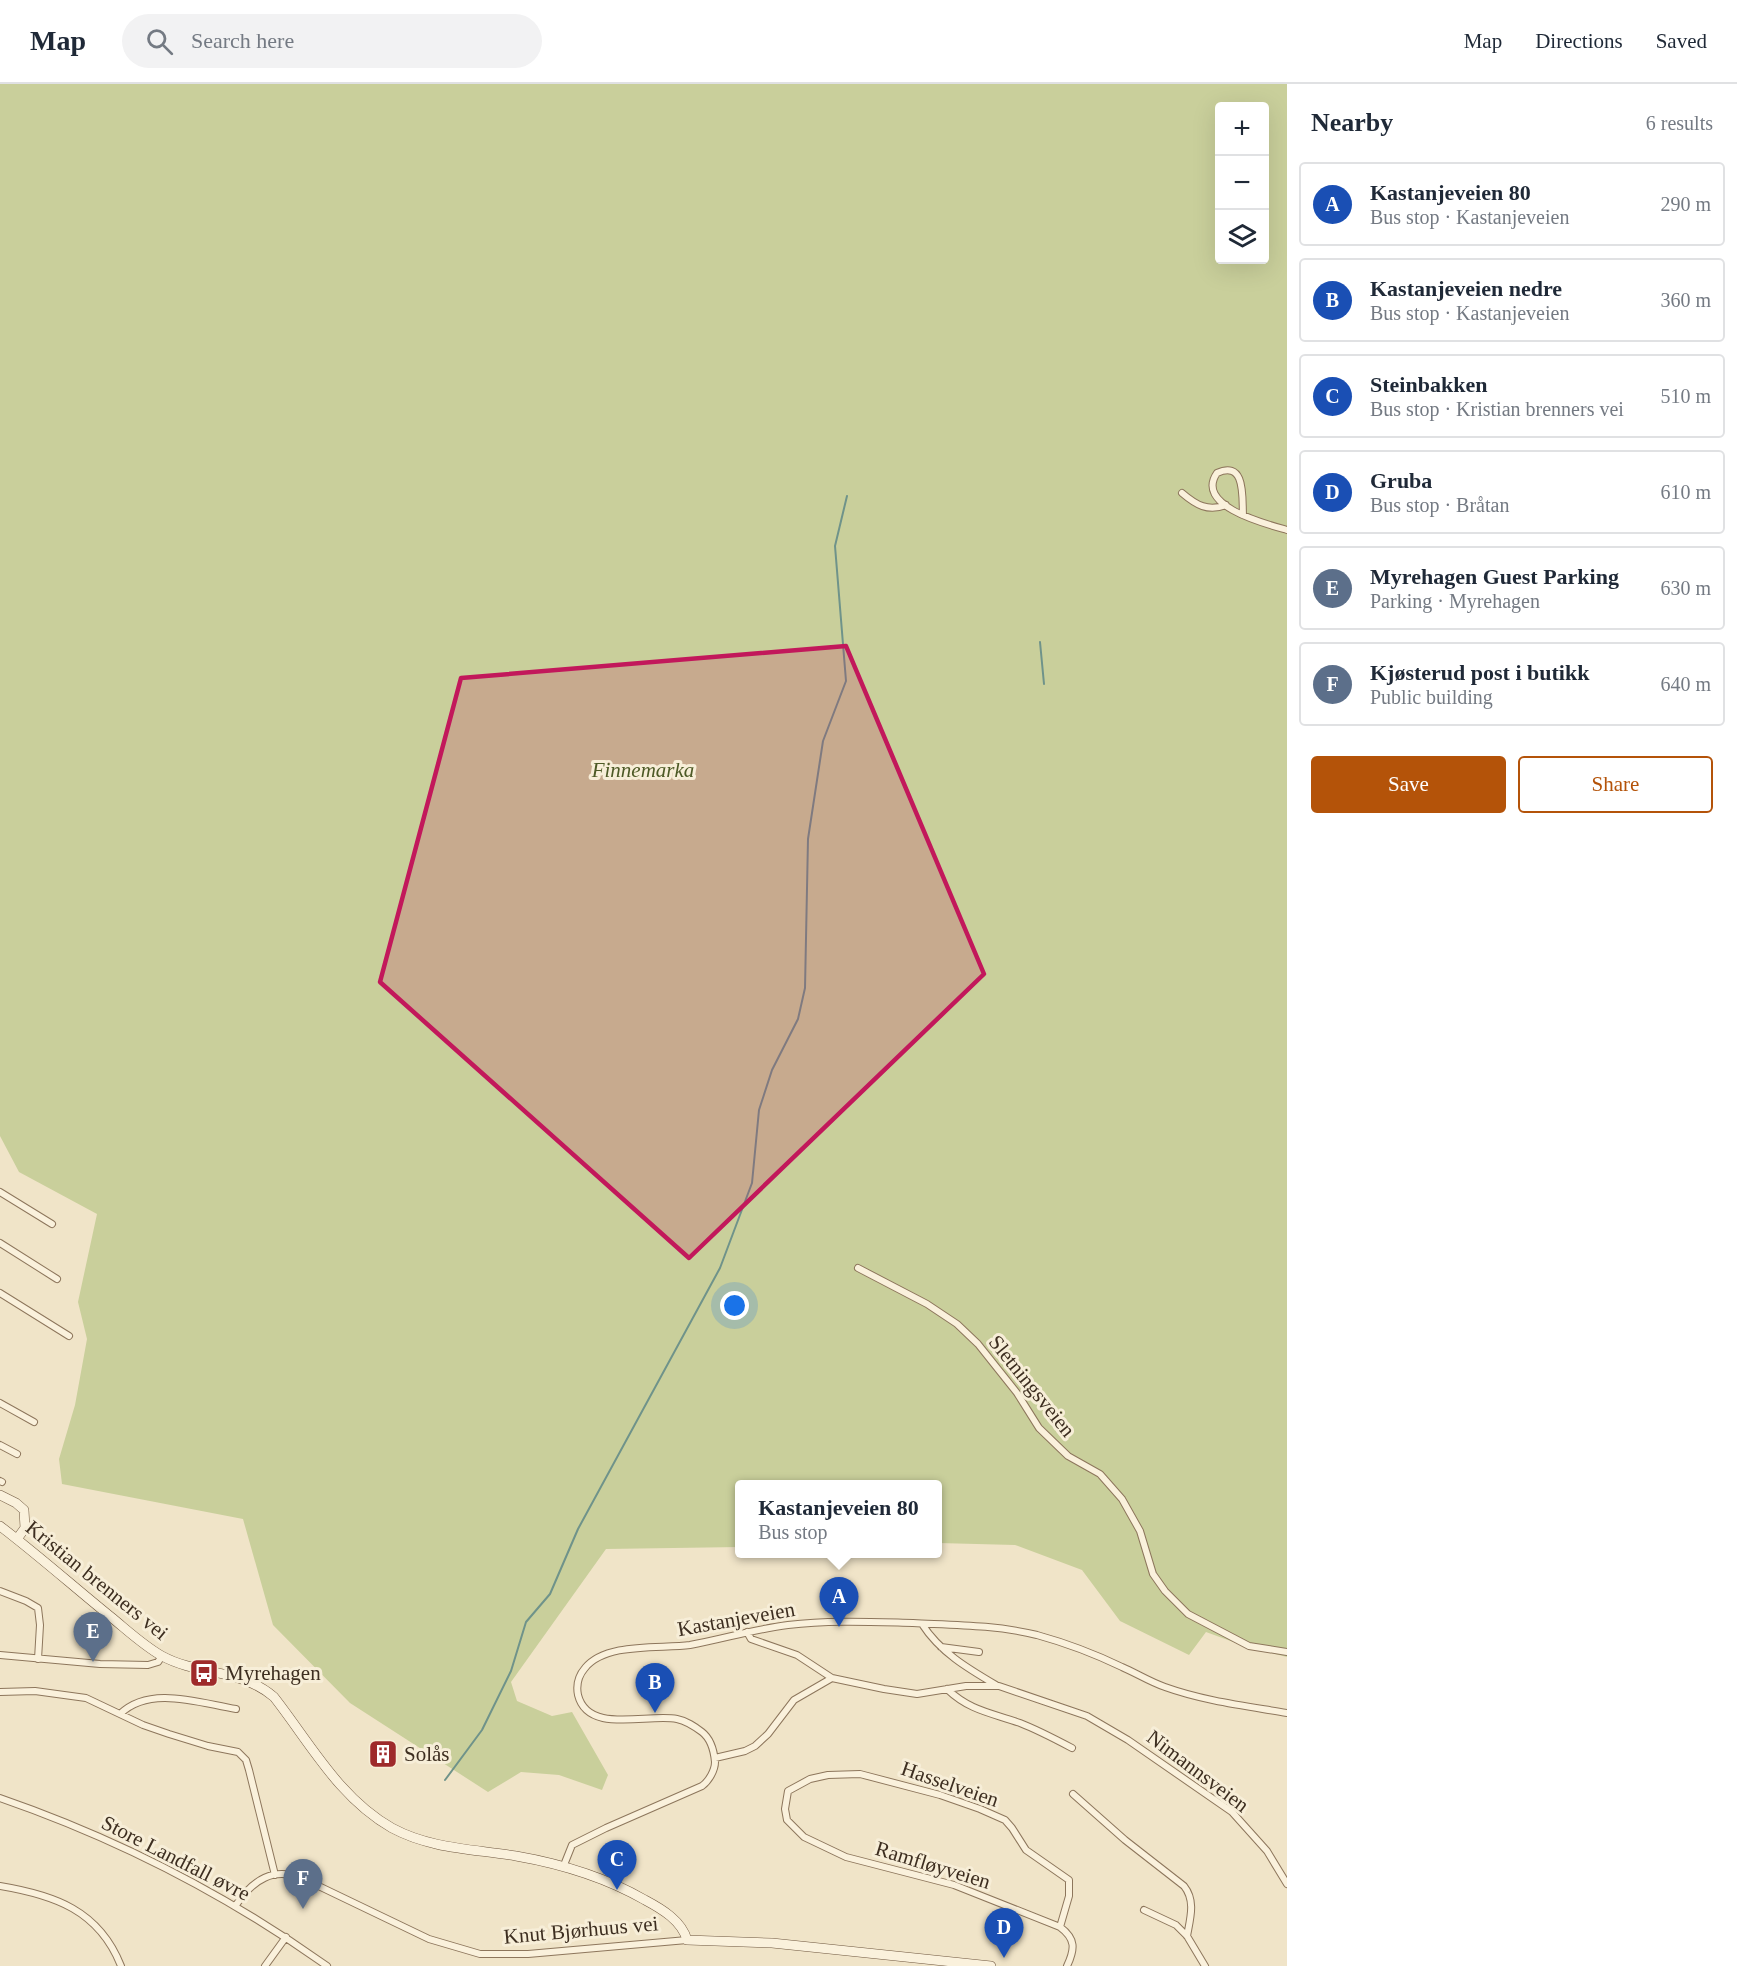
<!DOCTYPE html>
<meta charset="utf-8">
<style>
:root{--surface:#fff;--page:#f2f2f3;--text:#1f2937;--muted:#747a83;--line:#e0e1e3;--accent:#b45309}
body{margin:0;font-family:"Times New Roman",serif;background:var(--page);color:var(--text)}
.controls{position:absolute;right:18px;top:18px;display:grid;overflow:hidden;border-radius:6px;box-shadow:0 6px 24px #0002}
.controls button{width:54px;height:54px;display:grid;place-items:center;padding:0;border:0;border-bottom:2px solid var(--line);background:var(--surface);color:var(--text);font:30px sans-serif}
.you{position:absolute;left:735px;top:1222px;width:21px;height:21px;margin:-15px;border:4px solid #fff;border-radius:50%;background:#1a73e8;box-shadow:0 0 0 9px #1a73e833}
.badge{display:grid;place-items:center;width:39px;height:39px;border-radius:50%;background:var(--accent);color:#fff;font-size:20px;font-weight:700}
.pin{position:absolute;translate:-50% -50px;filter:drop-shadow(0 2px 3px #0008)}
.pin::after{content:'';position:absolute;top:32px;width:21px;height:18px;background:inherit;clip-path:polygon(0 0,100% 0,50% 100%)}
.popup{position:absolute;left:735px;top:1396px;width:207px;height:78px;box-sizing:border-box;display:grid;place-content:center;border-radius:6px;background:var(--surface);filter:drop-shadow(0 2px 4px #0005);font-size:20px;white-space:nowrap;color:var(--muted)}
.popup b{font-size:22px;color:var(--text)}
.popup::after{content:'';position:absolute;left:50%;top:100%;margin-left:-12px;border:12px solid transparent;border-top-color:var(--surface)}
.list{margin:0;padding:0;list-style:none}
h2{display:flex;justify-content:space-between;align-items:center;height:78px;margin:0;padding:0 24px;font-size:26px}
h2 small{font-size:20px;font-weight:400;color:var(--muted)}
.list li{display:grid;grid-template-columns:39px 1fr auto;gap:18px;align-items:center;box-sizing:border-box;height:84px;margin:0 12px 12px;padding:0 12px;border:2px solid var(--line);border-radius:6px}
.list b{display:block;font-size:22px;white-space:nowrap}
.list p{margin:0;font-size:20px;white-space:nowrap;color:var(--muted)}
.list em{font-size:20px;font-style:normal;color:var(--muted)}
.actions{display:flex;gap:12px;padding:18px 24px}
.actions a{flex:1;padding:14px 0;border:2px solid var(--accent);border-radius:6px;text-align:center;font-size:21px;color:var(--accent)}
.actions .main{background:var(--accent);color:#fff}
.icon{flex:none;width:33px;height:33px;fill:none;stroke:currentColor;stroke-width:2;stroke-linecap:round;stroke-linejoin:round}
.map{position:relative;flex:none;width:1287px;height:1882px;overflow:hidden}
header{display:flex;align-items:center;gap:36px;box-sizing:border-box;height:84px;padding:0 30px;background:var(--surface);border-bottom:2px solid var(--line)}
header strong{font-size:28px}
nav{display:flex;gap:33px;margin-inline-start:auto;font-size:21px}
.search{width:420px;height:54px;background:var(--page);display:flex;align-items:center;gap:15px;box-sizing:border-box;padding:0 21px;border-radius:33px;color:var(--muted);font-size:22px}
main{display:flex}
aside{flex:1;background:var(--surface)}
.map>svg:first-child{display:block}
.green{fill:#c9cf9b;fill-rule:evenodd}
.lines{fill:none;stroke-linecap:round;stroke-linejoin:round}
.stream{stroke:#6f938a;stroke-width:2}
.street-casing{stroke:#8d765c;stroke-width:8}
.secondary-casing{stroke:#6f573f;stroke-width:10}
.street{stroke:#faf1dc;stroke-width:6}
.secondary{stroke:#faf1dc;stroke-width:9}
.marked{fill:#c2185b;fill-opacity:0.2;stroke:#c2185b;stroke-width:4.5;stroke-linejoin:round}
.labels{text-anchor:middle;stroke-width:6;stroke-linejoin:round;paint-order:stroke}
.park-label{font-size:21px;font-style:italic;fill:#4d5a26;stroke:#f7eed8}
.street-label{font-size:21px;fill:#3d2e20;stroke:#f7eed8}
.poi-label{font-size:21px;fill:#3d2e20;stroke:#f7eed8;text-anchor:start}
</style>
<header>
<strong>Map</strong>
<div class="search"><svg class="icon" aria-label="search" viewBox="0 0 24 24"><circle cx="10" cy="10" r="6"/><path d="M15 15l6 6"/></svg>Search here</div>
<nav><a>Map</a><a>Directions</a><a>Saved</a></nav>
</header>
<main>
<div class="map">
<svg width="1287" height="1882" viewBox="0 0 1287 1882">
<rect width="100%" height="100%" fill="#f0e4c8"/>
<path class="green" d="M0 0H1287V1573L1247 1563 1206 1548 1189 1571 1120 1537 1082 1486 1015 1461 938 1459V1400H740V1463L606 1465 511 1598 517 1617 552 1632 572 1628 608 1691 602 1706 559 1691 521 1688 488 1708 350 1619 273 1541 243 1435 62 1400 59 1375 75 1321 87 1255 78 1218 97 1130 19 1088 0 1052ZM1220 22H1264V176H1220Z"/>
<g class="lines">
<path class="stream" d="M1040 558 1044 600
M445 1696 482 1646 511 1587 526 1538 550 1510 578 1445 720 1184 752 1099 759 1026 772 986 798 935 805 904 808 755 823 657 846 597 835 462 847 412"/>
<g class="street-casing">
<path id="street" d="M1182 409C1196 421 1208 428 1226 421
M1243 431C1242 413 1246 376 1217 389 1194 422 1266 440 1287 446
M0 1108 52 1140
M0 1159 57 1195
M858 1184 927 1220 957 1240 978 1260 1017 1309 1039 1344 1068 1372 1100 1390 1122 1415 1140 1447 1153 1490 1165 1507 1188 1530 1249 1562 1287 1568
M0 1209 69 1252
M0 1319 34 1338
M0 1361 17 1370
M0 1397 2 1398
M0 1507 26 1517 38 1524 40 1541 38 1575
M922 1540C940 1568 967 1584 996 1601
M747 1548 751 1555 797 1571 832 1594
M941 1563 979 1568
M0 1571 100 1580 148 1581 158 1578 162 1572
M947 1605C970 1627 992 1629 1020 1639 1038 1646 1055 1655 1072 1664
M0 1608 35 1607 86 1614 143 1641 169 1650 208 1662 238 1668 246 1676 249 1686 275 1791
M120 1630C150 1601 199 1619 236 1625
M715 1674 745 1667 755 1662 768 1650 794 1616 832 1594 884 1605 917 1610 966 1602H999L1087 1632 1128 1656 1232 1728 1267 1767 1287 1800
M1073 1710 1125 1756 1184 1802C1196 1817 1190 1835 1187 1852
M0 1714C116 1754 227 1811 327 1882
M564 1781 572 1761 606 1744 702 1702C709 1697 715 1686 715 1678 714 1667 711 1655 702 1648 694 1642 687 1637 677 1635 648 1629 588 1651 578 1611 576 1601 579 1591 585 1584 606 1558 660 1565 690 1561 723 1555 755 1545 788 1541 830 1536 872 1538 913 1539 954 1541 996 1541 1037 1551 1066 1559 1095 1570 1122 1583 1136 1589 1150 1598 1165 1603 1204 1617 1246 1622 1287 1629
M0 1802C54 1811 99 1826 121 1882
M236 1821C253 1796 273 1782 304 1795L429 1855 480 1870H528L687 1856
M1144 1826 1176 1841 1187 1852 1205 1882
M1060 1843 1069 1812V1796L1026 1766 1012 1744 1005 1736 980 1725 940 1711 860 1690 828 1691 810 1695 788 1707 785 1725 787 1736 804 1753 846 1773 954 1801 1060 1843C1076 1855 1075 1865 1067 1882
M265 1882 286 1853"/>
</g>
<g class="secondary-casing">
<path id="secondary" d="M0 1411 16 1419 24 1426 25 1444 17 1455
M0 1442C38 1471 74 1503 111 1533 127 1546 144 1562 162 1572 199 1592 240 1584 274 1613 310 1659 339 1714 392 1744 431 1765 474 1765 516 1772 562 1780 605 1793 645 1816 662 1825 682 1837 687 1856L772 1859 991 1882"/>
</g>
<use href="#street" class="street"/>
<use href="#secondary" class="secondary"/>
</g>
<path class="marked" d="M846 562 984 890 689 1174 380 898 461 594Z"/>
<defs>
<g id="bus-square" transform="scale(1.5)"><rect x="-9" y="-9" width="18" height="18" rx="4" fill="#9e2a2b" stroke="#f7eed8"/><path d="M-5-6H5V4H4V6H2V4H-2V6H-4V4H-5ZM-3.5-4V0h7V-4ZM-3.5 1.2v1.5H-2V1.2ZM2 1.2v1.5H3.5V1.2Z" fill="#fff"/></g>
<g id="building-square" transform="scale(1.5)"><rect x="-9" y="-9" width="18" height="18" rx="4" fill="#9e2a2b" stroke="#f7eed8"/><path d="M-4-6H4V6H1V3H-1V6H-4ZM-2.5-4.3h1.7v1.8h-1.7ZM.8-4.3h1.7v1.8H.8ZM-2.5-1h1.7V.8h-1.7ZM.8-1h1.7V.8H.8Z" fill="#fff"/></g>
</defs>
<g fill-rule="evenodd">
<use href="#bus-square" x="204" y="1589"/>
<use href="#building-square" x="383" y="1670"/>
</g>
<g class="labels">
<g class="park-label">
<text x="643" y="693">Finnemarka</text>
</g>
<g class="street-label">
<text transform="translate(1032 1302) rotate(51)" y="7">Sletningsveien</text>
<text transform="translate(97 1496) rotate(39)" y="7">Kristian brenners vei</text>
<text transform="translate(736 1535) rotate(-10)" y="7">Kastanjeveien</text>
<text transform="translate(1198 1687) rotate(37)" y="7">Nimannsveien</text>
<text transform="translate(950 1700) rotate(19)" y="7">Hasselveien</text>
<text transform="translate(176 1774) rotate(27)" y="7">Store Landfall øvre</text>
<text transform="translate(933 1781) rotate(17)" y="7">Ramfløyveien</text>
<text transform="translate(581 1846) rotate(-5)" y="7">Knut Bjørhuus vei</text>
</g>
<g class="poi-label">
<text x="225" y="1596">Myrehagen</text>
<text x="404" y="1677">Solås</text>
</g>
</g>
</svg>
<div class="controls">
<button>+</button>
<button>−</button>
<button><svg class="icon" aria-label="layers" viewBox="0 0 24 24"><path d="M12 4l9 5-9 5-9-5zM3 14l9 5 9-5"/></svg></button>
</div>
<div class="you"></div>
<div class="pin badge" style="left:839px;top:1543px;background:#1a4fb4">A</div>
<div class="popup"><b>Kastanjeveien 80</b>Bus stop</div>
<div class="pin badge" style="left:655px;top:1629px;background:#1a4fb4">B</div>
<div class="pin badge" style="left:617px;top:1806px;background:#1a4fb4">C</div>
<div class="pin badge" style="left:1004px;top:1874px;background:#1a4fb4">D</div>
<div class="pin badge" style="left:93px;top:1578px;background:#5c6f8a">E</div>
<div class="pin badge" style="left:303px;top:1825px;background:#5c6f8a">F</div>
</div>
<aside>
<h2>Nearby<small>6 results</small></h2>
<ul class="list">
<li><span class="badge" style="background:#1a4fb4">A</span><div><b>Kastanjeveien 80</b><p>Bus stop · Kastanjeveien</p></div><em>290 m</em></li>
<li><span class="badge" style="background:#1a4fb4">B</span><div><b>Kastanjeveien nedre</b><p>Bus stop · Kastanjeveien</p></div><em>360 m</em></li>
<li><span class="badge" style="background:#1a4fb4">C</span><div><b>Steinbakken</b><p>Bus stop · Kristian brenners vei</p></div><em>510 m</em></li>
<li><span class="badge" style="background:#1a4fb4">D</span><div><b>Gruba</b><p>Bus stop · Bråtan</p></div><em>610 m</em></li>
<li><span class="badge" style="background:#5c6f8a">E</span><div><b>Myrehagen Guest Parking</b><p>Parking · Myrehagen</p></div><em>630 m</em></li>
<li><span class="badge" style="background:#5c6f8a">F</span><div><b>Kjøsterud post i butikk</b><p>Public building</p></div><em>640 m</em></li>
</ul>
<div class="actions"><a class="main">Save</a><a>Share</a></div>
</aside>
</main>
